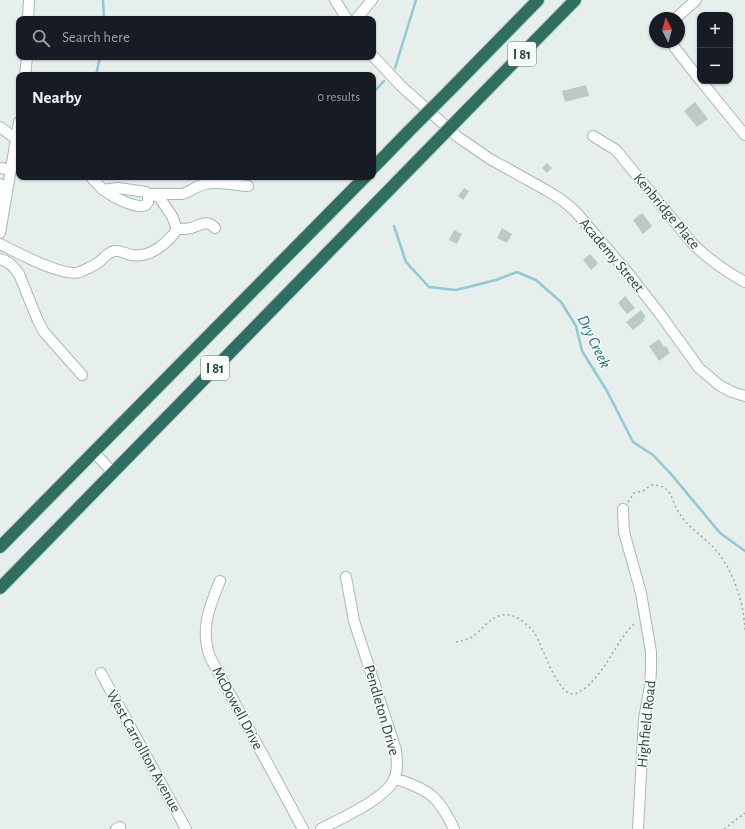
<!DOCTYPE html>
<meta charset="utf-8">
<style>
:root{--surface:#171b24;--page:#242831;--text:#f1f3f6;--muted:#9ea1a6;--line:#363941}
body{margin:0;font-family:"Alegreya Sans",sans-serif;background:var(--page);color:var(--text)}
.controls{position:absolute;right:12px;top:12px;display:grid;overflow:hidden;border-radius:8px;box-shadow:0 1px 3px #0004}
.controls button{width:36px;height:36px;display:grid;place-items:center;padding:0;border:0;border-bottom:1px solid var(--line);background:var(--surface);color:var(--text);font:20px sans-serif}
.compass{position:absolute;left:649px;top:12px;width:36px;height:36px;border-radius:50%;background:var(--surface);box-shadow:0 1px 3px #0004;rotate:354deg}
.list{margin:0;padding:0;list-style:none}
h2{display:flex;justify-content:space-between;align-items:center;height:52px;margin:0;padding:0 16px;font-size:17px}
h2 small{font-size:13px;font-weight:400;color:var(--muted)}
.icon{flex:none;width:22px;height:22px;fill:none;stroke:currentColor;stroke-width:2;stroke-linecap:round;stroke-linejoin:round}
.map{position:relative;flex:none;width:745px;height:829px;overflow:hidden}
.search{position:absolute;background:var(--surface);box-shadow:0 1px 3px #0004;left:16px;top:16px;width:360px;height:44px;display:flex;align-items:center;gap:10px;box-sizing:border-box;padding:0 14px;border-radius:8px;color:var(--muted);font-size:15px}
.panel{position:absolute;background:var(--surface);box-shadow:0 1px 3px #0004;left:16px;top:72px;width:360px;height:108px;border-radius:8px}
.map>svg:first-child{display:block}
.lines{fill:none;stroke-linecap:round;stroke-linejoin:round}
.stream{stroke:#8ec9d4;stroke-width:2.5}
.building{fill:#bbcac4}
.minor-casing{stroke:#a8b8b2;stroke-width:12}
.highway-casing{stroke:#c2cac8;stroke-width:14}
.path{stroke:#86b3a5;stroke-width:1.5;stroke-dasharray:2 3;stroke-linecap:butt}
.minor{stroke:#fff;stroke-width:10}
.highway{stroke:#2f6f62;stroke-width:12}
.highway-bridge-casing{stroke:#c2cac8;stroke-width:14;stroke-linecap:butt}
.highway-bridge{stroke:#2f6f62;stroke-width:12}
.labels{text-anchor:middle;stroke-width:3;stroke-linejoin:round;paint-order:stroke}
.shield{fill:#f7fbf9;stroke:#637a73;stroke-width:1}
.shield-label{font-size:14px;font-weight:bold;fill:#24423a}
.street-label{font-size:15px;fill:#24423a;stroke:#f7fbf9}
.water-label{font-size:16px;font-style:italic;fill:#1c6f80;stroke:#f7fbf9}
</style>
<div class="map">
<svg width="745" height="829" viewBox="0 0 745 829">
<rect width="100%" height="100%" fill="#e6efeb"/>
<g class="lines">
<path class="stream" d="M103 0 104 19
M395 68 416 0
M96 75 100 57
M373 93 384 81
M394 226 406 262 429 287 456 290 496 280 517 272 536 280 561 302 576 326 582 351 607 391 633 442 653 455 671 474 720 533 745 551"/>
</g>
<path class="building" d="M586 85 589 96 565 102 562 91Z
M695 102 708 119 697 127 684 111Z
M547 163 552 168 547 173 542 168Z
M464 188 469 191 463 200 458 196Z
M642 213 652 226 643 234 633 220Z
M502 228 512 234 507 243 497 238Z
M454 230 462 234 457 244 449 240Z
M590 254 598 263 591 270 583 260Z
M625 296 635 308 627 314 618 303Z
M641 310 646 317 643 319 644 321 633 330 626 322Z
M659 339 664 347 666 346 670 353 659 361 649 346Z"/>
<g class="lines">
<g class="minor-casing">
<path id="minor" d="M335 0 347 19
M676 18 696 0
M28 19 29 0
M356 19 372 0
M672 42 675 48 700 80
M373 56 401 86 458 137 490 159 546 190 562 200 575 211 628 273 660 314 699 368 719 385 732 392 745 396
M25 75 27 57
M701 81 745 135
M0 127 16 139
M593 136 616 150 692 243C708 259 725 271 745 282
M0 168 11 170
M91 177 103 190 118 188 146 192 148 194H182C190 192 196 186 205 184 218 181 235 185 248 186
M0 184 4 200
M103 190C112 196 136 210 146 205L148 202V194L159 197 172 216 177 229
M0 233 19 122
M0 244C16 252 64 278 80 272 86 269 94 266 99 262 104 258 107 253 114 251 120 250 126 254 132 255 150 258 168 243 177 229 182 229 186 229 191 228 201 225 207 219 215 228
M0 259C9 261 14 267 19 274L38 321 44 332 82 375
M94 452 113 473
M623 509 624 532 641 593 651 652V669L650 686 644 719 638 829
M220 581C209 607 200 630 210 657L303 829
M101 673 186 829
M394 778C429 790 438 795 454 829
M116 829 120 827
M321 829C341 818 386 799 395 778 398 768 397 759 396 750L354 621 346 577"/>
</g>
<g class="highway-casing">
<path id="highway" d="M449 91 538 0
M470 107 575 0
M373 168 408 132
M0 547 365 177
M0 588 430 148"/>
</g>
<path class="path" d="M628 502 634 493 643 491 651 485C674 485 670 500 679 513 687 526 701 535 712 546 732 566 744 602 745 630
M456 642C463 641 470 639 476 634 485 626 494 613 509 615 518 616 530 626 535 634 543 647 557 694 573 694 577 694 581 691 584 689 608 670 615 641 636 622
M724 829 745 813"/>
<use href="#minor" class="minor"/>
<use href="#highway" class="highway"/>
<g class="highway-bridge-casing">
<path id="highway-bridge" d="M408 132 449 91
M430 148 470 107"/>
</g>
<use href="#highway-bridge" class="highway-bridge"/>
</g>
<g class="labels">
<g class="shield">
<rect x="508" y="42" width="28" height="24" rx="3"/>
<rect x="201" y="356" width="28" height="24" rx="3"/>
</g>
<g class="shield-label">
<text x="522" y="59">I 81</text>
<text x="215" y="373">I 81</text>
</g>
<g class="street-label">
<text transform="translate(667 211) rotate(50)" y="5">Kenbridge Place</text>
<text transform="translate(612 255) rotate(50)" y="5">Academy Street</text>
<text transform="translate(238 708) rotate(62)" y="5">McDowell Drive</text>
<text transform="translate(382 710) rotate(74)" y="5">Pendleton Drive</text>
<text transform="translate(646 724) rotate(-84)" y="5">Highfield Road</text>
<text transform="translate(144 751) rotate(61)" y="5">West Carrollton Avenue</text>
</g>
<g class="water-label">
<text transform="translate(595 341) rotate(64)" y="6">Dry Creek</text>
</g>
</g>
</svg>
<div class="controls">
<button>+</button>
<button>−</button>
</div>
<svg class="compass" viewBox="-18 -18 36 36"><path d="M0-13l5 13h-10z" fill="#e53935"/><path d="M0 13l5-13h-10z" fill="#9ea1a6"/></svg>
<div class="search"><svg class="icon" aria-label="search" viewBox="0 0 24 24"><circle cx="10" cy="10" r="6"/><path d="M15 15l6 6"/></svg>Search here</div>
<section class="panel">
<h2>Nearby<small>0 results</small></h2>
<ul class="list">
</ul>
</section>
</div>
